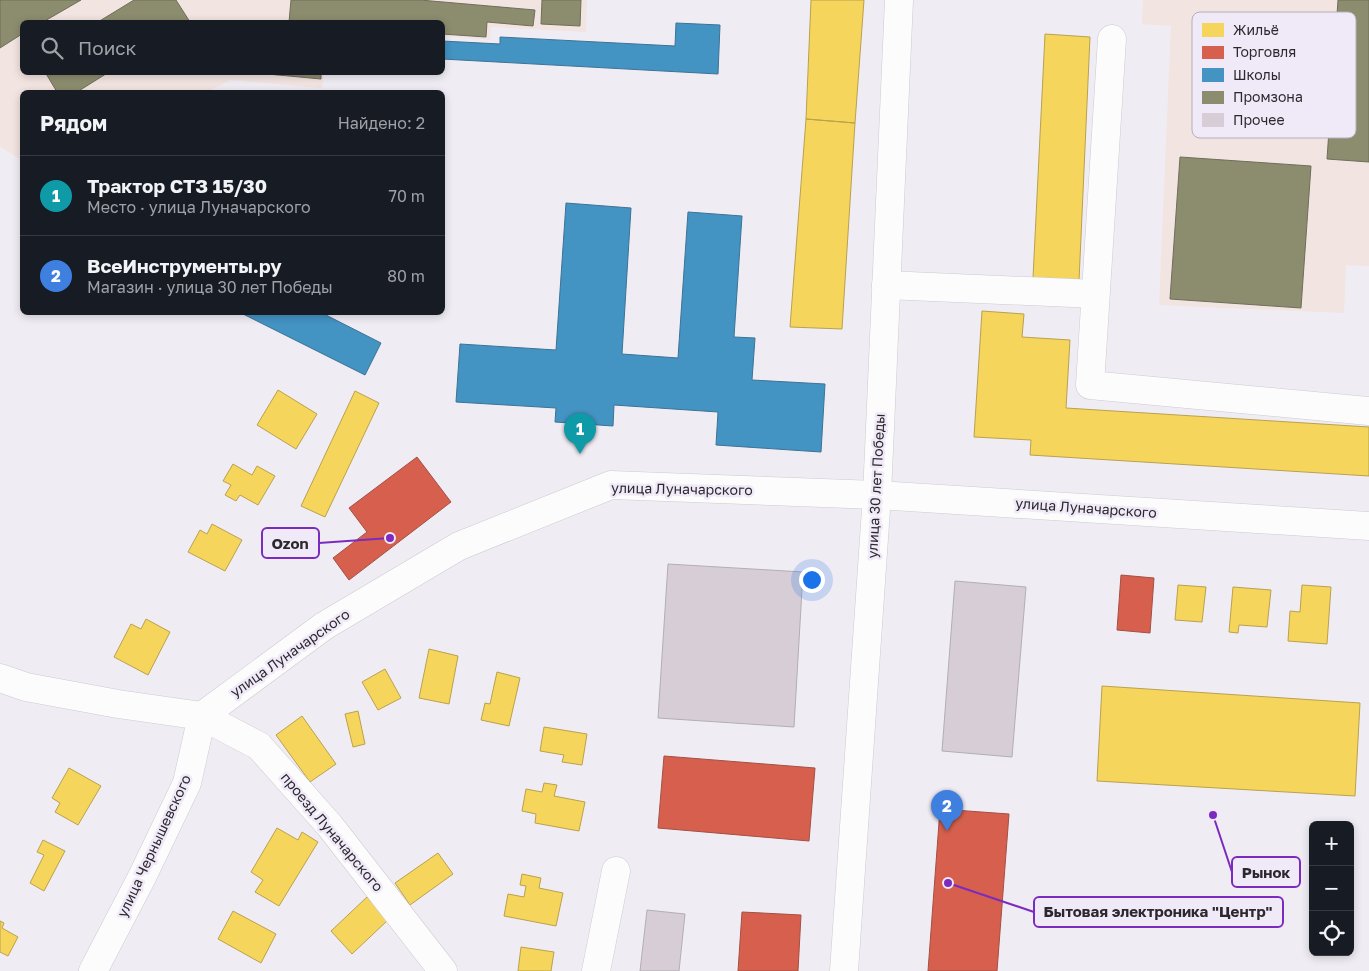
<!DOCTYPE html>
<html lang="ru">
<meta charset="utf-8">
<style>
:root{--surface:#171b24;--page:#242831;--text:#f1f3f6;--muted:#9ea1a6;--line:#363941;--accent:#716d73}
body{margin:0;font-family:"Golos Text",sans-serif;background:var(--page);color:var(--text)}
.controls{position:absolute;right:15px;bottom:15px;display:grid;overflow:hidden;border-radius:8px;box-shadow:0 2px 8px #0003}
.controls button{width:45px;height:45px;display:grid;place-items:center;padding:0;border:0;border-bottom:1px solid var(--line);background:var(--surface);color:var(--text);font:25px sans-serif}
.you{position:absolute;left:811px;top:579px;width:18px;height:18px;margin:-12px;border:4px solid #fff;border-radius:50%;background:#1a73e8;box-shadow:0 0 0 8px #1a73e833}
.badge{display:grid;place-items:center;width:32px;height:32px;border-radius:50%;background:var(--accent);color:#fff;font-size:16px;font-weight:700}
.pin{position:absolute;translate:-50% -41px;filter:drop-shadow(0 1px 2px #0008)}
.pin::after{content:'';position:absolute;top:26px;width:18px;height:15px;background:inherit;clip-path:polygon(0 0,100% 0,50% 100%)}
.list{margin:0;padding:0;list-style:none}
h2{display:flex;justify-content:space-between;align-items:center;height:65px;margin:0;padding:0 20px;font-size:21px}
h2 small{font-size:16px;font-weight:400;color:var(--muted)}
.list li{display:grid;grid-template-columns:32px 1fr auto;gap:15px;align-items:center;box-sizing:border-box;height:80px;padding:0 20px;border-top:1px solid var(--line)}
.list b{display:block;font-size:19px;white-space:nowrap}
.list p{margin:0;font-size:16px;white-space:nowrap;color:var(--muted)}
.list em{font-size:16px;font-style:normal;color:var(--muted)}
.icon{flex:none;width:28px;height:28px;fill:none;stroke:currentColor;stroke-width:2;stroke-linecap:round;stroke-linejoin:round}
.map{position:relative;flex:none;width:1369px;height:971px;overflow:hidden}
.search{position:absolute;background:var(--surface);box-shadow:0 2px 8px #0003;left:20px;top:20px;width:425px;height:55px;display:flex;align-items:center;gap:12px;box-sizing:border-box;padding:0 18px;border-radius:8px;color:var(--muted);font-size:19px}
.panel{position:absolute;background:var(--surface);box-shadow:0 2px 8px #0003;left:20px;top:90px;width:425px;height:225px;border-radius:8px}
.map>svg:first-child{display:block}
.industrial{fill:#f2e4e0}
.homes{fill:#f6d55c;stroke:#b9a14e}
.shops{fill:#d6604d;stroke:#a35044}
.schools{fill:#4393c3;stroke:#3c7396}
.industry{fill:#8c8c6e;stroke:#6f6e5b}
.building{fill:#d6cdd6;stroke:#b2aeb3}
.lines{fill:none;stroke-linecap:round;stroke-linejoin:round}
.minor-casing{stroke:#cdcacf;stroke-width:29}
.major-casing{stroke:#cdcacf;stroke-width:29}
.minor{stroke:#fdfcfd;stroke-width:28}
.major{stroke:#fdfcfd;stroke-width:28}
.labels{text-anchor:middle;stroke-width:5;stroke-linejoin:round;paint-order:stroke}
.street-label{font-size:14px;fill:#2c292e;stroke:#f0e9f7}
.key{fill:#f0e9f7;stroke:#b5afbb;stroke-width:1}
.key-label{font-size:14px;fill:#2c292e}
.leader{fill:none;stroke:#7b2cbf;stroke-width:2}
.callout-dot{fill:#7b2cbf;stroke:#f0e9f7;stroke-width:2}
.callout{fill:#f0e9f7;stroke:#7b2cbf;stroke-width:2}
.callout-label{font-size:15px;text-anchor:middle;font-weight:bold;fill:#2c292e}
</style>
<div class="map">
<svg width="1369" height="971" viewBox="0 0 1369 971">
<rect width="100%" height="100%" fill="#f0ecf4"/>
<path class="industrial" d="M0 0H587L586 32 491 27 490 40 443 36 442 22H22V72L324 73 322 88H321L231 80 207 92H22V160L0 147Z
M1143 0H1369V266L1346 265 1344 313 1159 305 1171 26 1142 24Z"/>
<path class="homes" d="M811 0H864L855 123 806 119Z
M1045 34 1090 37 1079 281 1033 278Z
M806 119 855 123 842 329 790 327Z
M982 311 1024 314 1022 337 1070 340 1066 408 1369 427V476L1030 455 1031 440 974 437Z
M278 390 317 414 296 449 257 425Z
M355 391 379 403 325 517 301 506Z
M233 464 252 475 257 466 275 476 258 505 240 495 236 501 225 495 231 485 223 481Z
M212 524 242 540 225 571 188 552 200 530 207 534Z
M1178 585 1206 587 1202 622 1175 620Z
M1302 585 1331 587 1327 644 1288 641 1290 611 1300 612Z
M1233 587 1271 590 1267 627 1239 625 1238 633 1229 632Z
M146 619 170 632 148 675 114 657 131 624 141 629Z
M429 649 458 656 449 704 419 698Z
M385 669 401 698 378 710 362 682Z
M497 672 520 678 509 726 481 720 485 703 490 704Z
M1102 686 1360 703 1355 796 1097 781Z
M358 711 365 744 353 747 345 714Z
M302 716 336 764 310 782 276 735Z
M544 727 587 734 582 765 562 762 564 755 540 751Z
M69 768 101 786 78 825 55 812 60 803 52 798Z
M544 783 557 785 554 796 585 802 579 831 535 823 536 814 522 811 526 789 542 792Z
M277 828 298 840 302 832 318 842 279 906 255 892 263 880 251 872Z
M43 840 65 851 44 891 30 883 44 855 37 852Z
M438 853 453 874 410 905 395 883Z
M522 874 541 878 539 888 563 893 556 926 504 916 508 894 524 897 526 886 520 885Z
M367 897 388 920 352 954 331 931Z
M233 911 276 934 261 963 218 939Z
M0 921 4 923 2 928 18 937 8 956 0 952Z
M521 947 554 952 551 971H518Z"/>
<path class="shops" d="M417 457 451 502 349 580 333 558 367 532 349 508Z
M1121 575 1154 578 1150 633 1117 630Z
M664 756 815 768 809 841 658 828Z
M940 809 1009 814 997 971H928Z
M742 912 801 915 798 971H738Z"/>
<path class="schools" d="M676 23 720 25 718 74 442 59V41L500 44V37L675 46Z
M566 203 631 208 622 354 678 358 688 212 742 216 734 337 755 338 752 380 825 384 821 452 716 445 718 412 614 405 613 426 555 422 556 408 456 402 460 344 556 350Z
M239 312H320L381 343 365 375Z"/>
<path class="industry" d="M0 0H81L43 22H22V34L0 48Z
M134 0H176L190 22H98Z
M291 0H420L535 10 533 26 487 22 486 37 442 34V22H289Z
M542 0H581L580 26 541 24Z
M1338 0H1369V162L1327 159Z
M45 72H109L77 92H57Z
M246 72H321V79Z
M1180 157 1311 166 1301 308 1170 299Z"/>
<path class="building" d="M668 564 803 572 794 727 658 718Z
M955 581 1026 587 1012 757 942 751Z
M647 910 685 914 679 971H640Z"/>
<g class="lines">
<g class="minor-casing">
<path id="minor" d="M1112 39 1090 385 1369 411
M886 285 1095 294
M0 678 26 687 118 704 202 716 259 746 330 826 443 971
M202 716 324 626 459 546 611 485 877 495 1369 526
M93 971 143 875 187 783 202 716
M596 971 616 871"/>
</g>
<g class="major-casing">
<path id="major" d="M844 971 877 495 899 0"/>
</g>
<use href="#minor" class="minor"/>
<use href="#major" class="major"/>
</g>
<g class="labels">
<g class="street-label">
<text transform="translate(876 486) rotate(-87)" y="5">улица 30 лет Победы</text>
<text transform="translate(682 489) rotate(1)" y="5">улица Луначарского</text>
<text transform="translate(1086 508) rotate(4)" y="5">улица Луначарского</text>
<text transform="translate(290 653) rotate(-35)" y="5">улица Луначарского</text>
<text transform="translate(332 832) rotate(50)" y="5">проезд Луначарского</text>
<text transform="translate(154 846) rotate(-65)" y="5">улица Чернышевского</text>
</g>
</g>
<rect x="1192" y="12" width="164" height="126" rx="8" class="key"/>
<rect x="1202" y="23" width="22" height="14" fill="#f6d55c"/>
<rect x="1202" y="46" width="22" height="13" fill="#d6604d"/>
<rect x="1202" y="68" width="22" height="14" fill="#4393c3"/>
<rect x="1202" y="91" width="22" height="13" fill="#8c8c6e"/>
<rect x="1202" y="113" width="22" height="14" fill="#d6cdd6"/>
<g class="key-label">
<text x="1233" y="35">Жильё</text>
<text x="1233" y="57">Торговля</text>
<text x="1233" y="80">Школы</text>
<text x="1233" y="102">Промзона</text>
<text x="1233" y="125">Прочее</text>
</g>
<path class="leader" d="M390 538L319 543M1213 815L1232 872M948 883L1034 912"/>
<g class="callout-dot">
<circle cx="390" cy="538" r="5"/>
<circle cx="1213" cy="815" r="5"/>
<circle cx="948" cy="883" r="5"/>
</g>
<g class="callout">
<rect x="262" y="528" width="57" height="30" rx="5"/>
<rect x="1232" y="857" width="68" height="30" rx="5"/>
<rect x="1034" y="897" width="249" height="30" rx="5"/>
</g>
<g class="callout-label">
<text x="290" y="549">Ozon</text>
<text x="1266" y="878">Рынок</text>
<text x="1158" y="917">Бытовая электроника "Центр"</text>
</g>
</svg>
<div class="controls">
<button>+</button>
<button>−</button>
<button><svg class="icon" aria-label="locate" viewBox="0 0 24 24"><circle cx="12" cy="12" r="6"/><path d="M12 2v4M12 18v4M2 12h4M18 12h4"/></svg></button>
</div>
<div class="you"></div>
<div class="pin badge" style="left:580px;top:454px;background:#0f9aa8">1</div>
<div class="pin badge" style="left:947px;top:831px;background:#3f7fe0">2</div>
<div class="search"><svg class="icon" aria-label="search" viewBox="0 0 24 24"><circle cx="10" cy="10" r="6"/><path d="M15 15l6 6"/></svg>Поиск</div>
<section class="panel">
<h2>Рядом<small>Найдено: 2</small></h2>
<ul class="list">
<li><span class="badge" style="background:#0f9aa8">1</span><div><b>Трактор СТЗ 15/30</b><p>Место · улица Луначарского</p></div><em>70 m</em></li>
<li><span class="badge" style="background:#3f7fe0">2</span><div><b>ВсеИнструменты.ру</b><p>Магазин · улица 30 лет Победы</p></div><em>80 m</em></li>
</ul>
</section>
</div>
